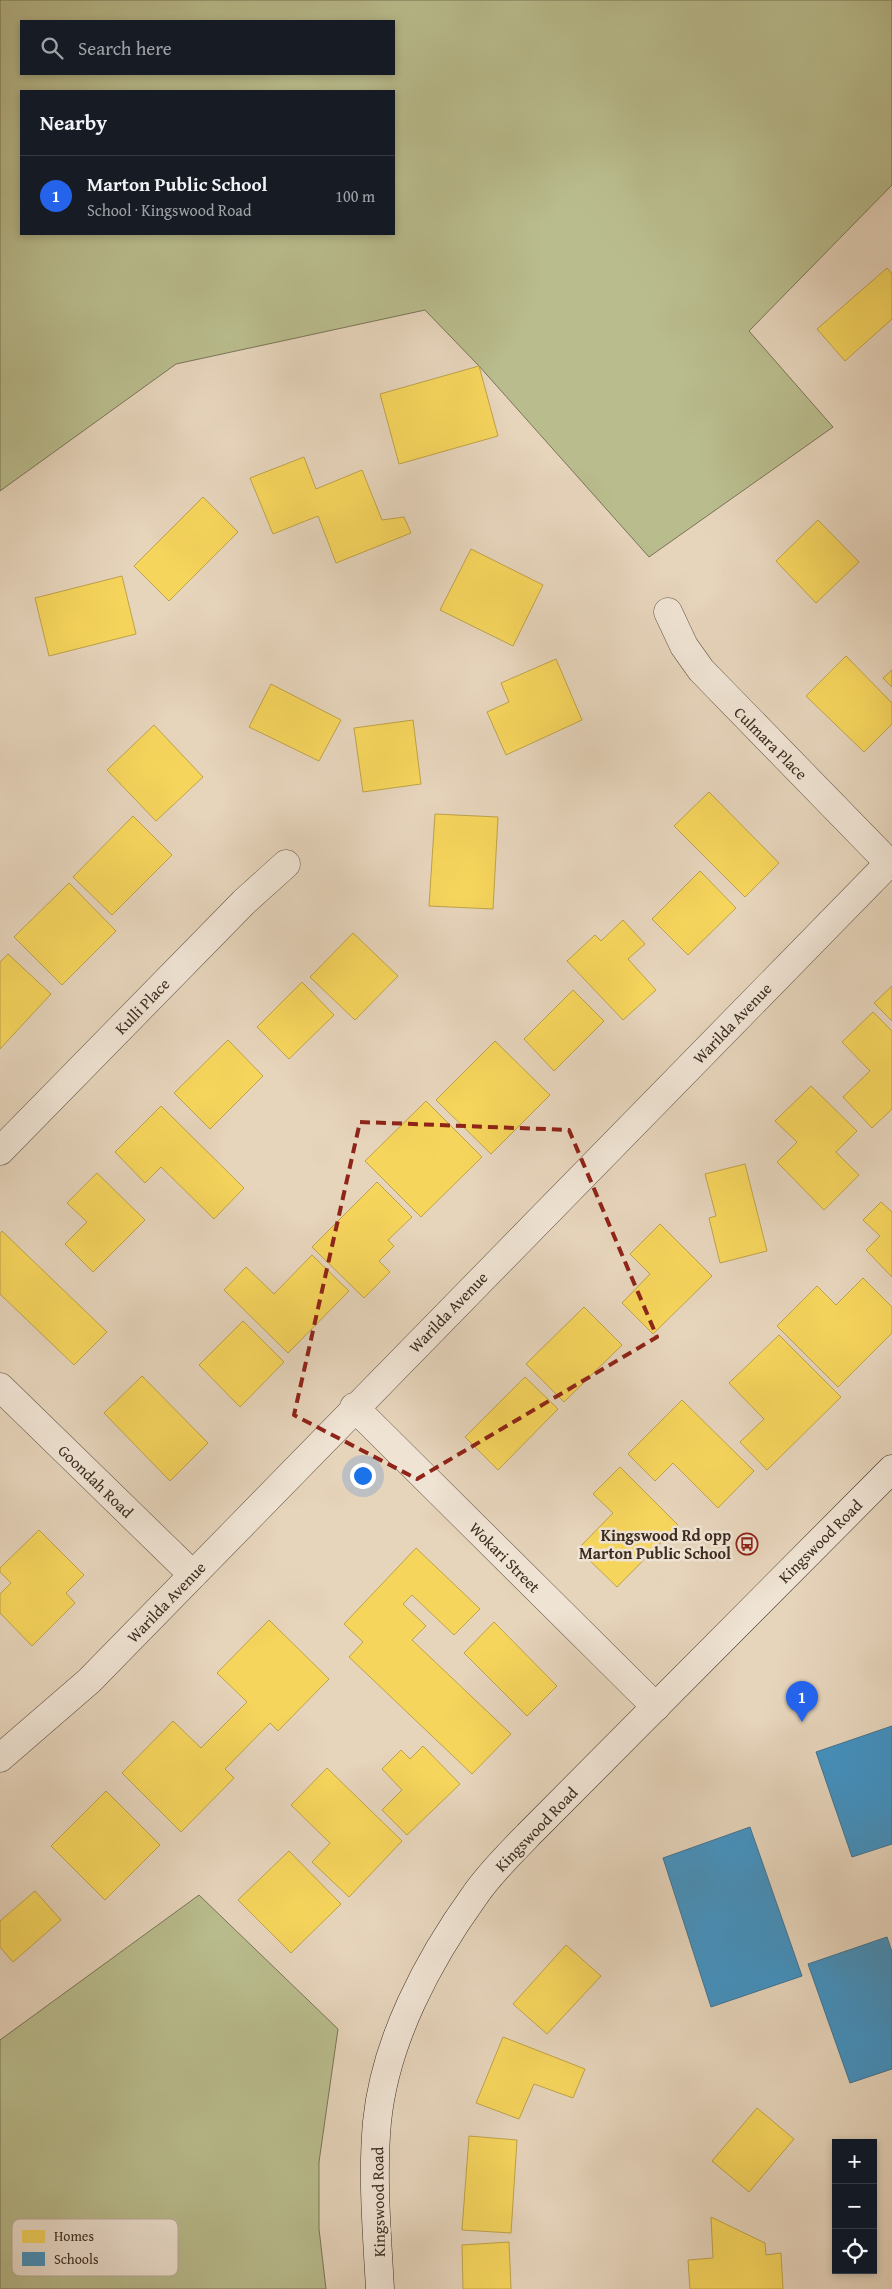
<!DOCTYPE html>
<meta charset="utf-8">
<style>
:root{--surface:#171b24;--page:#242831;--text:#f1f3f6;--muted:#9ea1a6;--line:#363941;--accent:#2563eb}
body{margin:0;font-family:"Gentium Book Plus",serif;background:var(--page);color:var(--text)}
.controls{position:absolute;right:15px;bottom:15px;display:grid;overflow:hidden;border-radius:0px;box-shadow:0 2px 8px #0003}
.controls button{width:45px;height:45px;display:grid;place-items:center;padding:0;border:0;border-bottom:1px solid var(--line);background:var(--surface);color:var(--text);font:25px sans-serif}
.you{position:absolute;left:362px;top:1475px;width:18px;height:18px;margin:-12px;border:4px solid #fff;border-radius:50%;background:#1a73e8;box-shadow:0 0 0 8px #1a73e833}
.badge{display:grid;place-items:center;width:32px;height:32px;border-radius:50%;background:var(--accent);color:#fff;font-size:16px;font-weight:700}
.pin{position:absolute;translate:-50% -41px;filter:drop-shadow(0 1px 2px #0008)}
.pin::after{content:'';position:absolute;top:26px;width:18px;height:15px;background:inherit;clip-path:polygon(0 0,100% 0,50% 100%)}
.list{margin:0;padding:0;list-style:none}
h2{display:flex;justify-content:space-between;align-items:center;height:65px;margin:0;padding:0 20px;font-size:21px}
h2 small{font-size:16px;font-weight:400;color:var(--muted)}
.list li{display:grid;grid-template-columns:32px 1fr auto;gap:15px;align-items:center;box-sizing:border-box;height:80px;padding:0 20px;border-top:1px solid var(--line)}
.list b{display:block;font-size:19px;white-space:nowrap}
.list p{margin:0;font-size:16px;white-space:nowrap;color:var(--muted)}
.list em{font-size:16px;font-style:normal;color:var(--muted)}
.icon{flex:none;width:28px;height:28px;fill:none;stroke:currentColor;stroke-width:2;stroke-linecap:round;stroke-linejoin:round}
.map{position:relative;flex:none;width:892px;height:2289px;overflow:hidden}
.search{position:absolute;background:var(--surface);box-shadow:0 2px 8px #0003;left:20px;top:20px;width:375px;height:55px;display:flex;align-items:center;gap:12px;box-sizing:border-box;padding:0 18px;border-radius:0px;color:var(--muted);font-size:19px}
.panel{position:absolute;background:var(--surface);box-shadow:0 2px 8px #0003;left:20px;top:90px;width:375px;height:145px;border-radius:0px}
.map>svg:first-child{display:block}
.green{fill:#b9bc8d;stroke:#7a7456;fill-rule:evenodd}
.homes{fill:#f6d55c;stroke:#bea24a}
.schools{fill:#4393c3;stroke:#417492}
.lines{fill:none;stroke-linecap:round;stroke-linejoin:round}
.street-casing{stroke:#665547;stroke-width:29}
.secondary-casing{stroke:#3b2b20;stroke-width:29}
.street{stroke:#efe3d3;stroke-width:28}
.secondary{stroke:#efe3d3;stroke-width:28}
.marked{fill:none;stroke:#8f2418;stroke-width:4;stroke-dasharray:10 6;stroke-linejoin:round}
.labels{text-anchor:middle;stroke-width:5;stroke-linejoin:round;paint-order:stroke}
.street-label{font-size:16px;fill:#3b2b20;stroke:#efe3d3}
.poi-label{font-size:16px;font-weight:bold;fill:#3b2b20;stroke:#efe3d3;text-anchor:end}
.key{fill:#efe3d3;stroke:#b9ac9d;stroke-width:1}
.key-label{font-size:14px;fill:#3b2b20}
</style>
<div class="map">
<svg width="892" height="2289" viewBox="0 0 892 2289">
<rect width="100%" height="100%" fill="#e6d4bb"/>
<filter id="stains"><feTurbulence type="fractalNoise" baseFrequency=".004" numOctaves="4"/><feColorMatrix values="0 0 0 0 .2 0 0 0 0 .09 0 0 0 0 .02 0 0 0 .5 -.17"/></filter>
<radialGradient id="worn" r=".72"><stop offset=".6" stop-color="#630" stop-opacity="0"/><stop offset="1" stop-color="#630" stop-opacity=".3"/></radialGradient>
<path class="green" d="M0 0H892V185L749 331 833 427 649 557 479 366 425 310 176 364 0 491ZM21 21H394V74H21ZM21 91H394V234H21Z
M199 1895 338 2029 319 2162V2229L326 2289H0V2040Z"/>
<path class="homes" d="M887 268 892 274V319L845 361 817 329Z
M479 366 498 436 399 464 380 394Z
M304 457 316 489 362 470 382 520 404 517 411 533 336 563 318 516 273 534 250 478Z
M203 497 238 532 169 601 134 566Z
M818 520 859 562 816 603 776 561Z
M471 549 543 585 513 646 440 610Z
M122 576 136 634 49 656 35 598Z
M846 656 892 703V724L864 752 806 696Z
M556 659 582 720 506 755 487 712 509 702 501 683Z
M892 670V687L883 678Z
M271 684 341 720 319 761 249 727Z
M413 720 421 784 363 792 354 728Z
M154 725 203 777 156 821 107 770Z
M709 792 779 863 745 897 674 826Z
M435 814 498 817 493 909 429 906Z
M133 816 172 855 112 915 73 877Z
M700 871 736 908 688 955 652 919Z
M69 883 116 931 62 985 14 937Z
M623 920 645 944 628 959 656 990 623 1020 567 961 595 935 601 941Z
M353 933 398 976 355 1020 310 977Z
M8 954 51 994 0 1049V962Z
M302 982 334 1015 289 1059 257 1027Z
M892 986V1021L874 1003Z
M573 990 604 1021 554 1071 524 1039Z
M873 1012 892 1031V1109L872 1128 843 1097 870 1071 842 1042Z
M228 1040 263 1076 210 1129 174 1093Z
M495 1041 550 1095 491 1154 436 1100Z
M811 1086 857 1131 836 1152 859 1175 824 1210 777 1162 797 1142 775 1121Z
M426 1101 482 1157 421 1217 365 1161Z
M161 1106 244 1188 214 1219 161 1167 145 1183 115 1152Z
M745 1164 767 1251 720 1263 709 1218 716 1216 705 1174Z
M97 1173 145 1220 93 1272 65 1244 87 1222 67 1203Z
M377 1182 412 1217 388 1240 394 1246 379 1261 390 1272 364 1298 312 1247Z
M881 1202 892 1212V1277L866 1250 880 1236 863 1220Z
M660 1224 712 1276 653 1334 622 1303 650 1274 630 1254Z
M2 1231 107 1332 74 1365 0 1294V1234Z
M312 1255 349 1291 288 1353 224 1290 246 1267 274 1294Z
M863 1278 892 1307V1333L838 1387 777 1326 817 1286 836 1305Z
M584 1307 622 1345 564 1402 526 1364Z
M243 1321 284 1362 240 1407 199 1365Z
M779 1335 841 1397 767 1470 740 1442 764 1419 729 1383Z
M142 1376 208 1443 170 1481 104 1413Z
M525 1377 558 1409 498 1470 465 1437Z
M682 1400 754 1471 718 1508 673 1463 655 1481 628 1454Z
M620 1467 678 1525 617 1587 578 1549 613 1513 593 1494Z
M39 1530 84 1575 66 1593 75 1603 32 1646 0 1613V1594L11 1583 0 1572V1568Z
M416 1548 480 1609 454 1635 412 1595 403 1604 426 1626 412 1640 511 1734 472 1774 349 1657 363 1642 344 1624Z
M269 1620 329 1679 278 1731 270 1723 225 1769 234 1778 181 1832 122 1773 173 1721 201 1748 247 1702 217 1673Z
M494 1622 557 1686 527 1716 464 1653Z
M423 1746 460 1784 407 1835 382 1810 402 1790 382 1769 401 1750 410 1759Z
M327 1768 402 1841 349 1897 312 1862 330 1843 291 1805Z
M106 1791 160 1845 105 1900 51 1846Z
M289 1851 341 1904 291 1953 238 1900Z
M35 1891 61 1920 13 1962 0 1947V1921Z
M566 1945 601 1976 547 2034 513 2004Z
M503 2037 585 2069 573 2098 534 2084 519 2119 476 2103Z
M757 2108 794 2139 749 2192 712 2161Z
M469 2136 517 2140 511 2233 462 2230Z
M711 2217 765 2243 766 2255 781 2253 783 2289H690L688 2260 713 2258Z
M509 2242 511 2289H463L462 2245Z"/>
<path class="schools" d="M892 1726V1844L852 1857 816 1752Z
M750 1827 802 1976 711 2007 663 1858Z
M887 1937 892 1952V2069L850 2083 808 1964Z"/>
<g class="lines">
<g class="street-casing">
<path id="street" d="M668 612 684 646 701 670 889 863
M0 1151 244 902 286 864
M0 1387 193 1575
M354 1407 656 1707
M0 1758 89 1681 892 860"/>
</g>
<g class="secondary-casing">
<path id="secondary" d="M380 2289C377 2234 372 2177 377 2122 385 2041 428 1960 475 1895 490 1873 510 1854 528 1835L892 1469"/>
</g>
<use href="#street" class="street"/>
<use href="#secondary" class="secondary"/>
</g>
<path class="marked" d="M360 1122 569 1130 657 1337 417 1479 294 1415Z"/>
<defs>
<g id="bus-ring" transform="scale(1.125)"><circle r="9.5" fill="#efe3d3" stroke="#8f2418" stroke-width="1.5"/><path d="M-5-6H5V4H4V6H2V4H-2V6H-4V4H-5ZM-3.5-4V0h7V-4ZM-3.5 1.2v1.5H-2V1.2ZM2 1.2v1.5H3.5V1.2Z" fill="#8f2418"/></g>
</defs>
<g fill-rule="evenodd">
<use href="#bus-ring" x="747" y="1544"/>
</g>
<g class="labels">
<g class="street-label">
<text transform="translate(771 743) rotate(45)" y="6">Culmara Place</text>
<text transform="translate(142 1006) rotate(-46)" y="6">Kulli Place</text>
<text transform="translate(732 1023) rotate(-46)" y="6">Warilda Avenue</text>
<text transform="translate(448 1312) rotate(-46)" y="6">Warilda Avenue</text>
<text transform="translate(96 1481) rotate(44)" y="6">Goondah Road</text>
<text transform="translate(820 1541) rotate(-45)" y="6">Kingswood Road</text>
<text transform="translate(505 1557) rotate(45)" y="6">Wokari Street</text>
<text transform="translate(166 1602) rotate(-46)" y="6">Warilda Avenue</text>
<text transform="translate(536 1829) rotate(-46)" y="6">Kingswood Road</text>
<text transform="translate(378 2202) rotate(-91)" y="6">Kingswood Road</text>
</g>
<g class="poi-label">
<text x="731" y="1541">Kingswood Rd opp<tspan x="731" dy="18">Marton Public School</tspan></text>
</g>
</g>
<rect x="12" y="2219" width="166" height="57" rx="8" class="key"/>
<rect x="22" y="2230" width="23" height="13" fill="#f6d55c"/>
<rect x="22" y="2252" width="23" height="14" fill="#4393c3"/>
<g class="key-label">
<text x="54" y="2241">Homes</text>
<text x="54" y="2264">Schools</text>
</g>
<rect width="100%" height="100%" filter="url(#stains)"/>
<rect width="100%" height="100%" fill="url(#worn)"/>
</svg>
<div class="controls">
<button>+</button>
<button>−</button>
<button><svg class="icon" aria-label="locate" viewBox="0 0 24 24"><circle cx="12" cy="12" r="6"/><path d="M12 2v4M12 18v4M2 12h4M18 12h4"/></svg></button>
</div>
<div class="you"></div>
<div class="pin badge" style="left:802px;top:1722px">1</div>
<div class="search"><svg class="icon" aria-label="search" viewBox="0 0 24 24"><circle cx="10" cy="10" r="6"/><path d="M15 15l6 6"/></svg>Search here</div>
<section class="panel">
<h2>Nearby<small></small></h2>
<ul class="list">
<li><span class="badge">1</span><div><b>Marton Public School</b><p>School · Kingswood Road</p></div><em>100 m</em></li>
</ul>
</section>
</div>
